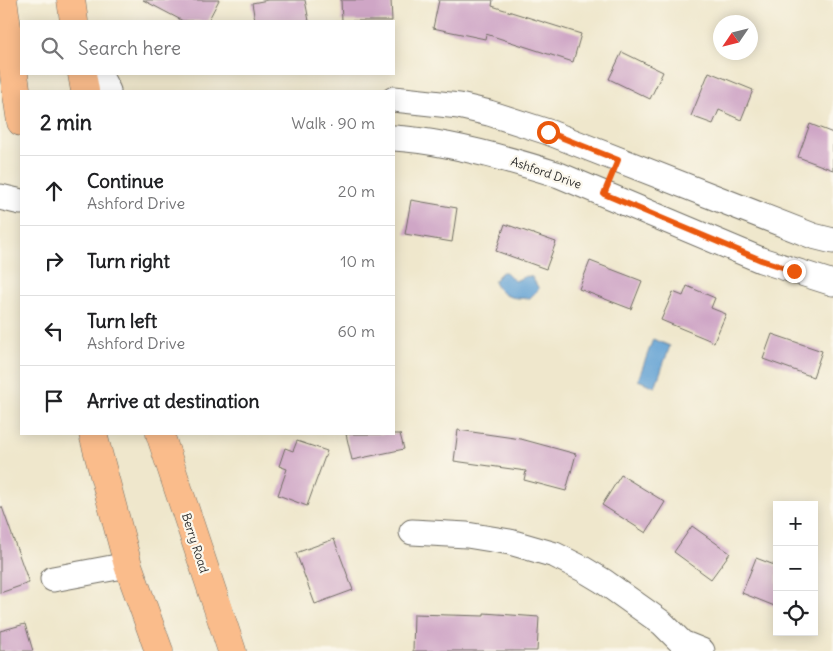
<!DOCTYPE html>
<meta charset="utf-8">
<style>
:root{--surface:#fff;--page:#f2f2f2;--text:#202124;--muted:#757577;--line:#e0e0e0}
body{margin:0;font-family:Delius,sans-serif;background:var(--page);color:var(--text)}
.controls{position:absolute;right:15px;bottom:15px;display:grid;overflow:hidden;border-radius:0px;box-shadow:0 2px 12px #0003}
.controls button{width:45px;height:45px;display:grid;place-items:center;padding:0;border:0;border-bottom:1px solid var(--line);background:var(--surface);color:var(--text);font:25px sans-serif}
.compass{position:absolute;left:713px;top:15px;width:45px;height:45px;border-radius:50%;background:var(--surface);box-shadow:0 2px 12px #0003;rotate:235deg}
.stop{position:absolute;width:15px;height:15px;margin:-11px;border:4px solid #ea580c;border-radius:50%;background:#fff}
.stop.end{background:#ea580c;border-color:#fff;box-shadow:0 1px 5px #0008}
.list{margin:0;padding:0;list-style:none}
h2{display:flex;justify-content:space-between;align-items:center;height:65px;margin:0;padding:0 20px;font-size:21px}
h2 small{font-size:16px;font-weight:400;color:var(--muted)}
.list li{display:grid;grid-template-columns:32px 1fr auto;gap:15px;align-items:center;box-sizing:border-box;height:70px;padding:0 20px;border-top:1px solid var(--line)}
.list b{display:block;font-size:19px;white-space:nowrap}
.list p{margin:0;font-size:16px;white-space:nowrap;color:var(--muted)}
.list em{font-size:16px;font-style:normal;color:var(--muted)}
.icon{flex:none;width:28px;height:28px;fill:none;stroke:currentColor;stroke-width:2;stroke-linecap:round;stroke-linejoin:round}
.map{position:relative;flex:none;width:833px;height:651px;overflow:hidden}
.search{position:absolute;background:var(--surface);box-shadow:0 2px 12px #0003;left:20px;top:20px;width:375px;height:55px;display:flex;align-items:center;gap:12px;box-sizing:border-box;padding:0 18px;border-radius:0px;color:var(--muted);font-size:19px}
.panel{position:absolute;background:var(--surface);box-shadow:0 2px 12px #0003;left:20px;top:90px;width:375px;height:345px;border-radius:0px}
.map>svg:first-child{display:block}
.water{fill:#61a0d3;stroke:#46667f}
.building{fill:#cfa6c6}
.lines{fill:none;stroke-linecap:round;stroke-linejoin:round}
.minor-casing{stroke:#706d63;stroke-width:27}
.highway-casing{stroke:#706d63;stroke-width:29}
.minor{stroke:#fff;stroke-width:25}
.highway{stroke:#fabc8b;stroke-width:28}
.route{stroke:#ea580c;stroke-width:6}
.labels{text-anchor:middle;stroke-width:4.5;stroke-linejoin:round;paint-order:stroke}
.street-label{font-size:12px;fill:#2b2b2b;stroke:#fbf7ec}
</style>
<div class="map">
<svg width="833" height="651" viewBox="0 0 833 651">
<rect width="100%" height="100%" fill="#fbf7ec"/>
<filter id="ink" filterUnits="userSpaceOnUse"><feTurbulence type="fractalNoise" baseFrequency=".02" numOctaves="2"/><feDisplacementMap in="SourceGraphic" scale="10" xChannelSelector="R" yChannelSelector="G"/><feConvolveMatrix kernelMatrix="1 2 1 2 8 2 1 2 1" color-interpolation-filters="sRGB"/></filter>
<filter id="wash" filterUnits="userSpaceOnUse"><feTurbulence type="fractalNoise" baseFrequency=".0096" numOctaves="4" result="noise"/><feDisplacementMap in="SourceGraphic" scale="20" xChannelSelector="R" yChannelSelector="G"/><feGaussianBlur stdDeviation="1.12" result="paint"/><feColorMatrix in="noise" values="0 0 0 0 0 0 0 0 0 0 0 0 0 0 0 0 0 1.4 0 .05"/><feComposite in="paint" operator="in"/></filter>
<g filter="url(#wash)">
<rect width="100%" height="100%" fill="#efe7cc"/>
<path class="water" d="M502 272H506L515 281 526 276 532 277 539 289 530 298C515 299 501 298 494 282L497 277Z
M653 339 670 346 655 387 638 380Z"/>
<g id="blocks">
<path class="building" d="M143 0H219L208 21H183Z
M268 0H305L309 21H255L252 3Z
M341 0H391L392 21H342Z
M439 0H493L492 6 581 34 573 62 486 34 485 39 433 28Z
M622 52 663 72 650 99 609 79Z
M709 72 753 90 741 120 719 110 713 124 691 116Z
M810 124 833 133V170L798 157Z
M411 200 457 208 452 242 405 234Z
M505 224 556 242 546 269 496 251Z
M590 261 642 281 631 309 579 289Z
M687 286 715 298 711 308 726 314 714 342 661 320 673 292 683 296Z
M772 334 822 351 813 377 763 359Z
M458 430 521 439 576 454 566 491 524 480 526 471 454 461Z
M346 434H400L404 449 352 460Z
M297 441 327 451 307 506 278 495 287 469 279 466 285 448 293 451Z
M621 475 665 502 646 533 602 505Z
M0 507H2L29 583 0 593Z
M692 526 730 553 711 579 674 552Z
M334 539 353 590 315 604 296 553Z
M756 558 777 566V607L742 593Z
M484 613 539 617 537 651H413L414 614 484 616Z
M25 624 33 651H0V631Z"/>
</g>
</g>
<g filter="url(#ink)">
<use href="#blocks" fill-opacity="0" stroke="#706d63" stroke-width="1"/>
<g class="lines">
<g class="minor-casing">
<path id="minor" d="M99 74 108 91
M394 99 459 106 489 113 548 132 813 236 833 241
M394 138C447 141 509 159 559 175L761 260 833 283
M0 197 21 202
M412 532 467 535 510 542 555 555 583 569 603 581 662 623 682 643 702 651
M53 579 128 565"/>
</g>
<g class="highway-casing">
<path id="highway" d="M3 0 21 122
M71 0 74 21
M82 74 85 91
M93 434 128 565 159 651
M160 434 232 651"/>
</g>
<use href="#minor" class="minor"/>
<use href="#highway" class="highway"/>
</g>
</g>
<g class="lines" filter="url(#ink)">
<path class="route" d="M548 132 618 160 604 194 761 260 794 271"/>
</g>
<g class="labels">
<g class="street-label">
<text transform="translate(546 173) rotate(19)" y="4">Ashford Drive</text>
<text transform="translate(195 543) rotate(72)" y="4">Berry Road</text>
</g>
</g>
</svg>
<div class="controls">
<button>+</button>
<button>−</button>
<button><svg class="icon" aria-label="locate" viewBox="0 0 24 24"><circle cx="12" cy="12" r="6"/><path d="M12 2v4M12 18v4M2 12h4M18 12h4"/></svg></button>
</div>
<svg class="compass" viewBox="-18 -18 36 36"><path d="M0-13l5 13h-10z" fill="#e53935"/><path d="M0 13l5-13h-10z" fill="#757577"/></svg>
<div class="stop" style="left:548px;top:132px"></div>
<div class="stop end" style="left:794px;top:271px"></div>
<div class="search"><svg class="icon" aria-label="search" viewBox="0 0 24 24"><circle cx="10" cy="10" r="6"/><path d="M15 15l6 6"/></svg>Search here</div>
<section class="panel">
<h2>2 min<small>Walk · 90 m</small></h2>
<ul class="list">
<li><svg class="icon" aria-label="ahead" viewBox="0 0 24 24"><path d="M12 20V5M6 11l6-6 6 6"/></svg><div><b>Continue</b><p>Ashford Drive</p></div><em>20 m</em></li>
<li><svg class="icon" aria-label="right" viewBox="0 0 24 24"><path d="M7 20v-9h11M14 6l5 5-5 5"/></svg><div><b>Turn right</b></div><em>10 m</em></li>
<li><svg class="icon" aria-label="left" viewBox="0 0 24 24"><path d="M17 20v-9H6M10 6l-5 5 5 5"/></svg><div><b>Turn left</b><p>Ashford Drive</p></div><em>60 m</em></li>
<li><svg class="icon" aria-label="arrive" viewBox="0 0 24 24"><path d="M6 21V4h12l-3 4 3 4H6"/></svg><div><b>Arrive at destination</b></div></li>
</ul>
</section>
</div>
